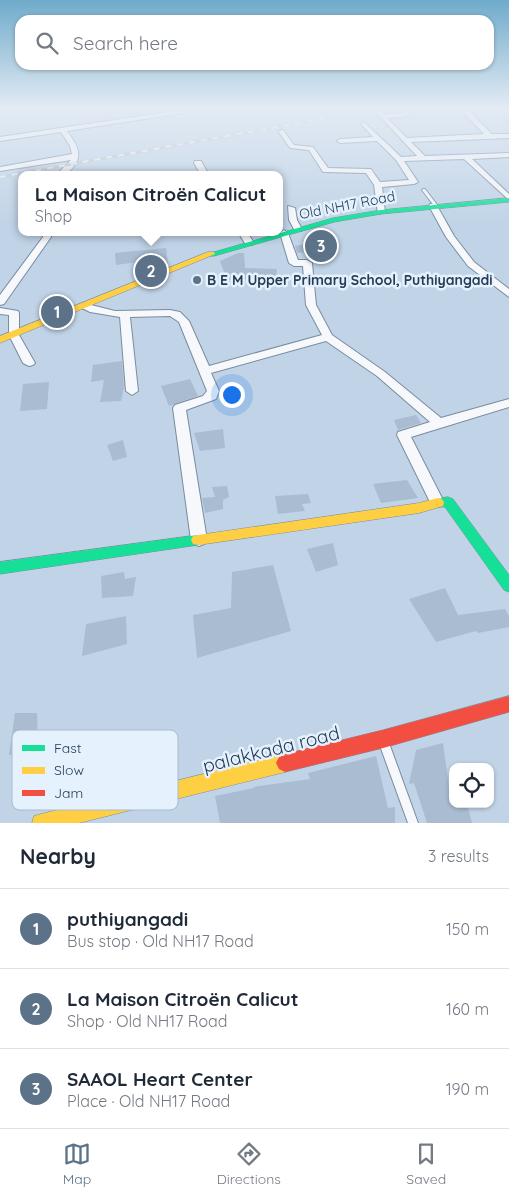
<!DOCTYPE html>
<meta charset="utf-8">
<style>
:root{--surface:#fff;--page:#f6f6f7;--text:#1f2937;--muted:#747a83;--line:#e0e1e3;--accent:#5b7289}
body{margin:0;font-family:Quicksand,sans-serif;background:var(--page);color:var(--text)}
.controls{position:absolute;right:15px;bottom:15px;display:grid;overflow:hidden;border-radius:10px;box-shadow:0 1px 4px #0004}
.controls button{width:45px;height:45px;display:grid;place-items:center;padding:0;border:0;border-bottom:1px solid var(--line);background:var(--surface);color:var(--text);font:25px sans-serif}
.you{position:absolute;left:231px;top:394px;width:18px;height:18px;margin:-12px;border:4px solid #fff;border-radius:50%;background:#1a73e8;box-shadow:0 0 0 8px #1a73e833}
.badge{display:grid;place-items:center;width:32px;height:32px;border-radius:50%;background:var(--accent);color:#fff;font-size:16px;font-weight:700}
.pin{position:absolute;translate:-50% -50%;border:2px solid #fff;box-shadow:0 1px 5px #0006}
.popup{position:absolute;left:18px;top:171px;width:265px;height:65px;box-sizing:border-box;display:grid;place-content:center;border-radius:10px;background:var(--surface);filter:drop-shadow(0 1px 4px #0005);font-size:16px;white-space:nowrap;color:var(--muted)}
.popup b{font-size:19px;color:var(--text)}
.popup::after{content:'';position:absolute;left:50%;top:100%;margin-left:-10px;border:10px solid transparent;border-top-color:var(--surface)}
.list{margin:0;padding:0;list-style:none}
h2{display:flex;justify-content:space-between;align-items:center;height:65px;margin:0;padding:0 20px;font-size:21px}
h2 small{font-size:16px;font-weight:400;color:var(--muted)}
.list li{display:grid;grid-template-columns:32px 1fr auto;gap:15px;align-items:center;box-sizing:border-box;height:80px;padding:0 20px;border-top:1px solid var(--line)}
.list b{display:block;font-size:19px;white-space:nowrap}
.list p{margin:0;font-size:16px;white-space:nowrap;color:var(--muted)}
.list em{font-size:16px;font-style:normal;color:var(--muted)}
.icon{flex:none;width:28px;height:28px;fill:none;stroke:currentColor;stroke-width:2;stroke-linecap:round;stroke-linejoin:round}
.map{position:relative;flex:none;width:509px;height:823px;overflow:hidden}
.search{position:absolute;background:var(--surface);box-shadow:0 1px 4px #0004;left:15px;right:15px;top:15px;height:55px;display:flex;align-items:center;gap:12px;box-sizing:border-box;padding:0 18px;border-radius:15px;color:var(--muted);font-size:19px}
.sheet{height:305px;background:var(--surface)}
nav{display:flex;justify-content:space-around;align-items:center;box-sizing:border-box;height:70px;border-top:1px solid var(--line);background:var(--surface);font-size:14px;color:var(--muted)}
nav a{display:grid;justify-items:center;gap:2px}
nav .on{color:var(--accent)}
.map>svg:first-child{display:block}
.building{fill:#a9bcd1}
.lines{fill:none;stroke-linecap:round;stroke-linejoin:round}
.lane-casing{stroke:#788c9f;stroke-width:2}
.street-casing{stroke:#788c9f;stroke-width:2}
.fast-casing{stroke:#788c9f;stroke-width:1}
.slow-casing{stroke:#788c9f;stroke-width:1}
.jam-casing{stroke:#788c9f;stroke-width:1}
.lane{fill:#f6f8fb;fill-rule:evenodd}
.street{fill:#f6f8fb;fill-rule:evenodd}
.fast{fill:#16e098;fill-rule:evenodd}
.slow{fill:#ffcf43;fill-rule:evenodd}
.jam{fill:#f24e42;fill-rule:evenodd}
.rail-casing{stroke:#bdc3c9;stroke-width:3}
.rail{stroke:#e5f1fd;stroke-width:2;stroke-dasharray:6;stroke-linecap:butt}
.poi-dot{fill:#5b7289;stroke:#e5f1fd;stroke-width:2}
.labels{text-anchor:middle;stroke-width:5;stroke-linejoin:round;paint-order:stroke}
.far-street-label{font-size:14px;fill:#253d56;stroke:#e5f1fd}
.far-poi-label{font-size:14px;font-weight:bold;fill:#253d56;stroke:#e5f1fd;text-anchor:start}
.near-street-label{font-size:19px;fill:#253d56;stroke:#e5f1fd}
.key{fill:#e5f1fd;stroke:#abbbcb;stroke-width:1}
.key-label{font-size:14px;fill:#253d56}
</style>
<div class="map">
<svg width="509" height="823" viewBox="0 0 509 823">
<rect width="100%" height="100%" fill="#c0d3e7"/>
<path class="building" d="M332 239 338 248 297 253 295 246Z
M166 248 168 264 145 274 138 262 116 265 115 253Z
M238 253H244L245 268 277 269 276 278 227 280 220 261Z
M122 361 124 387 121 401 100 402 104 380 91 382 93 365Z
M190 379 198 396 169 406 161 386Z
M49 382 47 409 20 411 23 384Z
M416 415 421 423 398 430 394 420Z
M223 429 225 448 200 451 194 433Z
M123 440 127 457 113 461 107 445Z
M407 480 418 498 381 503 373 484Z
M227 486 229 497 223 500V509L205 513 202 498 215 497 212 487Z
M308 494 311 503 302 504 305 511 278 514 275 496Z
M333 543 338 565 316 572 307 549Z
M273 565 291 631 197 658 193 615 231 608 232 572Z
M124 572 125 579 136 577 133 596 102 598 101 576Z
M445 588 458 615 505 609 509 616V627L478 633 476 631 436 642 409 599Z
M126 616 127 644 82 656 86 624Z
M15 713H37L38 753 9 755Z
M443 743 449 788H453V804H467L472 823H427L414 783 409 784 416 750Z
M376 756 388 808 395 807V823H220L215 796 254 788 253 787 310 779 308 773Z"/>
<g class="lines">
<g class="lane-casing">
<path id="lane" d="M423 189H425L438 206 437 207H435L422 190Z
M384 738 387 740 389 743 418 823H408L379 743 381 740Z"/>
</g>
<g class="street-casing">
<path id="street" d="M373 109H379L384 114 403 113 405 109H422L410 112 405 117 387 118 407 138 484 134 460 109H467L492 134H509V138L411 142 425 156 509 153V157L472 159 509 194V200L464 159 404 161 418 182 414 184 382 187 385 212 378 214 374 185 366 173 323 172 309 150 290 148 278 131 283 130 294 145 313 147 328 168 371 169 380 182 409 180 396 160 377 141 340 143 337 141 340 139 373 137 361 124 364 122 401 157 417 156Z
M181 110 183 111V113L67 131C81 150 84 159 65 175H56L71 160 0 171V167L72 154 70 146 61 132 0 141V137Z
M195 161H201L209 175H201L194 163Z
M430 204H436L454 236 474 262 509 289V297L468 266 446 237 429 206Z
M288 206 295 208 297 220 302 229 301 231H295L289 220Z
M284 230 288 233 298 260H307L312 263 316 305 332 335 385 372 441 418 509 399V407L411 437 444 502 442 506 437 507 432 506 430 502 397 435 398 432 430 422 377 376 326 341 211 373 219 391 216 399 186 410 207 540 204 544 199 546 194 544 191 540 173 408 175 405 203 396 207 391 179 322 170 316 130 317 138 391 132 395 126 391 120 317 90 312 78 306 83 303 115 311 170 310 180 312 189 321 209 366 322 335 306 305 303 266H294L289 263 280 233Z
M43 232H51V237L4 304 0 305V295L43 237Z
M238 232H247L254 243 252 245H246Z
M0 308 18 311 19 313V335L35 363 33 365 29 366 23 363 9 335V315L0 314Z"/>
</g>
<g class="fast-casing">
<path id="fast" d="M509 198V202L381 214 334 222 214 256H208L207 254 333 218 381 210Z
M448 497 453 499 509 575V592L504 590 445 507 433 506 432 503 433 500Z
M198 535 203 536 205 540 203 544 198 545 0 574V562Z"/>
</g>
<g class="slow-casing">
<path id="slow" d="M208 252H214L215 254 0 343V336Z
M438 498 443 500 444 503 443 506 419 513 198 545 193 544 191 540 193 536 198 535 419 503Z
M285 754 291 757 294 763 291 769 285 772 79 823H32L34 816 41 814Z"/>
</g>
<g class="jam-casing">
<path id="jam" d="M509 696V712L383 748 285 772 279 769 276 763 279 757 285 754 383 730Z"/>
</g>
<use href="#lane" class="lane"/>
<use href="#street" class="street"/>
<use href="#fast" class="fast"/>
<use href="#slow" class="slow"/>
<use href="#jam" class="jam"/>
<g class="rail-casing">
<path id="rail" d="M0 177 376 109"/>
</g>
<use href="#rail" class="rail"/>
</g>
<linearGradient id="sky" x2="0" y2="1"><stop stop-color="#6fabcb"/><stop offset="0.48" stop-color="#e3ebf4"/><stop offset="1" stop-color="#e3ebf4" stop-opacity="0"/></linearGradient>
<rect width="509" height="225" fill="url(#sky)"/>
<circle class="poi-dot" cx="197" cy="280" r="5"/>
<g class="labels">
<g class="far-street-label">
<text transform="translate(347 205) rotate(-11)" y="5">Old NH17 Road</text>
</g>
<g class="far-poi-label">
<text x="207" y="285">B E M Upper Primary School, Puthiyangadi</text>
</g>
<g class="near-street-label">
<text transform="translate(271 749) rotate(-14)" y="7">palakkada road</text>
</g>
</g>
<rect x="12" y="730" width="166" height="80" rx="8" class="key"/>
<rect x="22" y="745" width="23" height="6" fill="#16e098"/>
<rect x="22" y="767" width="23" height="7" fill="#ffcf43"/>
<rect x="22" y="790" width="23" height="6" fill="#f24e42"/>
<g class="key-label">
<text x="54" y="753">Fast</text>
<text x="54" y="775">Slow</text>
<text x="54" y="798">Jam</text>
</g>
</svg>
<div class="controls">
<button><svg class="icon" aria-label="locate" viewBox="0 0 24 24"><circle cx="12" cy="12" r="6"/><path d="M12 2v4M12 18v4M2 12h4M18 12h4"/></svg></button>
</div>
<div class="you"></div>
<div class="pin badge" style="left:57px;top:312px">1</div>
<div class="pin badge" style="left:151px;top:271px">2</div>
<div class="popup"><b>La Maison Citroën Calicut</b>Shop</div>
<div class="pin badge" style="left:321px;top:246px">3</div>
<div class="search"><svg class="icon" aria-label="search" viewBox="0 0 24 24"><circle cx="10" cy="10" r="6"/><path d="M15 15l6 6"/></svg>Search here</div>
</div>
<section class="sheet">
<h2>Nearby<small>3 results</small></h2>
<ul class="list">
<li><span class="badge">1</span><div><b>puthiyangadi</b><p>Bus stop · Old NH17 Road</p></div><em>150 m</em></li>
<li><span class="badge">2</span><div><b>La Maison Citroën Calicut</b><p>Shop · Old NH17 Road</p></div><em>160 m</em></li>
<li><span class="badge">3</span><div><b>SAAOL Heart Center</b><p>Place · Old NH17 Road</p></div><em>190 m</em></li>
</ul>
</section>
<nav>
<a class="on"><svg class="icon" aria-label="map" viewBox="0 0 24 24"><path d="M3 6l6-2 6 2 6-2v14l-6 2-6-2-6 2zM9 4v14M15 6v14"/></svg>Map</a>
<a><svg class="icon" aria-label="directions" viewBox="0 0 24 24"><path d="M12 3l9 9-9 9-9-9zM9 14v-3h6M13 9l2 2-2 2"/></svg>Directions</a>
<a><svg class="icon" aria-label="saved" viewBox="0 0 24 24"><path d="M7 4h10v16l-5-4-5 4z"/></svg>Saved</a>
</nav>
